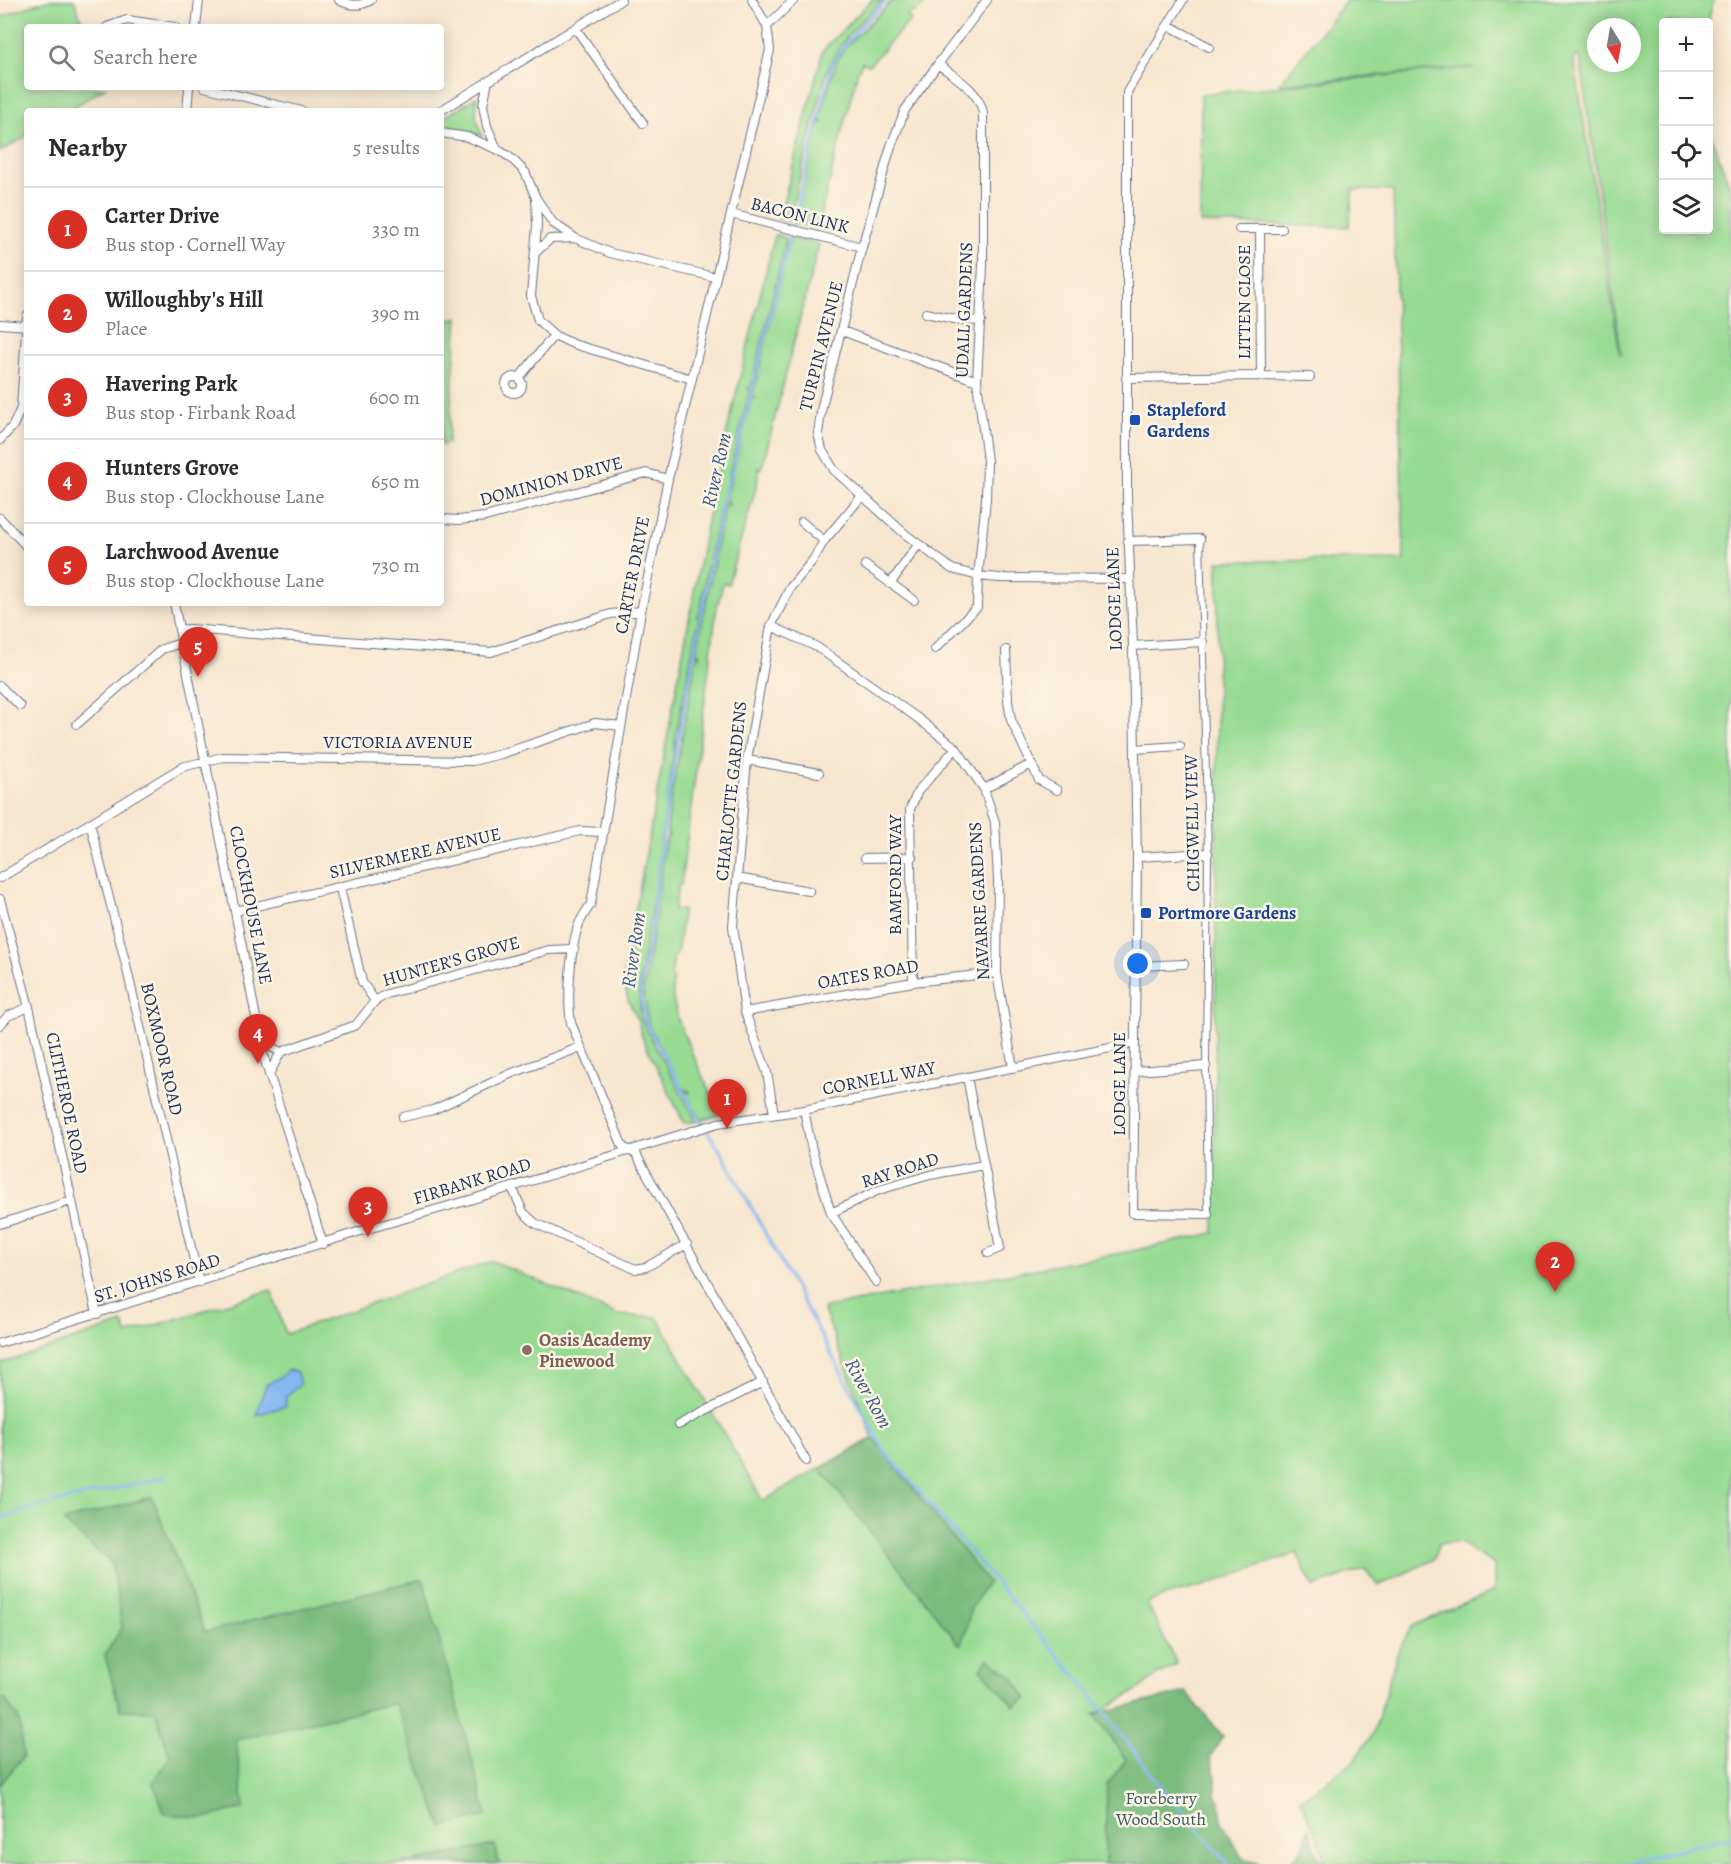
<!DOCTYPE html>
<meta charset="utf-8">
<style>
:root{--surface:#fff;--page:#f2f2f3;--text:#2b2b33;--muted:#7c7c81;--line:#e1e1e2;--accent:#d93025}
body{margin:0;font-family:Alegreya,serif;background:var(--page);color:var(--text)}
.controls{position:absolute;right:18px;top:18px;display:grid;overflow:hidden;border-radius:6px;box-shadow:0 3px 15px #0003}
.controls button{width:54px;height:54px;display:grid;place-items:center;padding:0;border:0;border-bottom:2px solid var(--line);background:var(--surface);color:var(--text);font:30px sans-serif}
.compass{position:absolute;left:1587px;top:18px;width:54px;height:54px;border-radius:50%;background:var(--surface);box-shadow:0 3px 15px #0003;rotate:169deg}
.you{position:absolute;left:1138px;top:964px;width:21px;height:21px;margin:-15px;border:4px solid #fff;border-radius:50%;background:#1a73e8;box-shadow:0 0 0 9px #1a73e833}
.badge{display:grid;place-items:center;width:39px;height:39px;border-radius:50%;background:var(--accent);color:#fff;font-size:20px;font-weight:700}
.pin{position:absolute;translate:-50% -50px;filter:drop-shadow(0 2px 3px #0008)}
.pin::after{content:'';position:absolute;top:32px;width:21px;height:18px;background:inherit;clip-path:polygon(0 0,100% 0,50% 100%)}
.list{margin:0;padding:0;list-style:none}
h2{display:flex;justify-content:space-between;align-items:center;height:78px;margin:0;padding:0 24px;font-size:26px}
h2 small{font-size:20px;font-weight:400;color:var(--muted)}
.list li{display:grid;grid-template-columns:39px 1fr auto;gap:18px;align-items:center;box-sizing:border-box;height:84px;padding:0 24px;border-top:2px solid var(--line)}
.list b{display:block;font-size:22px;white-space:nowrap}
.list p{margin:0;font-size:20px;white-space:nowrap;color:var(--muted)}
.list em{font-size:20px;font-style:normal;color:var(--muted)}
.icon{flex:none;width:33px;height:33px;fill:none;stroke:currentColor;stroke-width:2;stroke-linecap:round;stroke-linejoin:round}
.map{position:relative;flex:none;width:1731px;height:1864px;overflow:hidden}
.search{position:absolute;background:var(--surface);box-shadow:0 3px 15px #0003;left:24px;top:24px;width:420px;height:66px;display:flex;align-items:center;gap:15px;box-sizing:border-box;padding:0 21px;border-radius:6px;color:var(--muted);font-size:22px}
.panel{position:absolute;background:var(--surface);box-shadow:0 3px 15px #0003;left:24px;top:108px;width:420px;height:498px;border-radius:6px}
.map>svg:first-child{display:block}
.green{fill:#97db93;stroke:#598578;stroke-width:1.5;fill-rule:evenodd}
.forest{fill:#79bb7d;stroke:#4a756e;stroke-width:1.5}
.water{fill:#85b8f2;stroke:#5074a8;stroke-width:1.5}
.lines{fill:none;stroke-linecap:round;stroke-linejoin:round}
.stream{stroke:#85b8f2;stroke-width:3}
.pedestrian-casing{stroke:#686f86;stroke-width:8}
.minor-casing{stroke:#686f86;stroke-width:10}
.pedestrian{stroke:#fff;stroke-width:6}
.minor{stroke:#fff;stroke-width:8}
.transit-dot{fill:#1a4fb4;stroke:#fcf5e5;stroke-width:2}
.education-dot{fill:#8d6e63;stroke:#fcf5e5;stroke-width:2}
.labels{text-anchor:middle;stroke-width:5;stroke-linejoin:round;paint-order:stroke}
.street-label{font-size:18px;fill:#1b2f5e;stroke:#fcf5e5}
.transit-label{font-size:18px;font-weight:bold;fill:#164399;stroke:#fcf5e5;text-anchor:start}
.education-label{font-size:18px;font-weight:bold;fill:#785e54;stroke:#fcf5e5;text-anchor:start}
.park-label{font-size:18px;fill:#3a5a6b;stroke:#fcf5e5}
.water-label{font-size:20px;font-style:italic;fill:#3b588a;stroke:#fcf5e5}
</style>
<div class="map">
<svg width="1731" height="1864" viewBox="0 0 1731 1864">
<rect width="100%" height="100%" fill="#fcf5e5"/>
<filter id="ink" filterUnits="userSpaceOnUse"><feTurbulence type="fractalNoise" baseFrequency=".0167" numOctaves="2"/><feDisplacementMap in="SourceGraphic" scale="12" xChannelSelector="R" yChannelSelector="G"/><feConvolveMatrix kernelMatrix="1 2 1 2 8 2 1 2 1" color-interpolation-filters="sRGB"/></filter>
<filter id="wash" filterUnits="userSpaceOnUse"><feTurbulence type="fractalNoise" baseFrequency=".008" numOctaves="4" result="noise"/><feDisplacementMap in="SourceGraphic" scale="24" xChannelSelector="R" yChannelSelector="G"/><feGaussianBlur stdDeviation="1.35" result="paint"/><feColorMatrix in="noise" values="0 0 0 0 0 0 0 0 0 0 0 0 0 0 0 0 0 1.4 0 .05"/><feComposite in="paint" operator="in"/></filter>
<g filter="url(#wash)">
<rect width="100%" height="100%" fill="#f7e6cf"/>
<path class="green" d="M47 0H74L84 27H27V87L105 88 67 111H27V136L0 152V17Z
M872 0H883C857 25 839 41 826 75L789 221 779 219 823 50Z
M893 0H930L914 13 912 11 907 16 911 19 869 65 862 62 858 71 817 228 794 223 796 213H800L797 210 818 124 823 122 819 121 836 62 845 47Z
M1347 0H1714L1708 22H1664V230H1708L1709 130 1731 190V1864H1326L1317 1835 1300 1800 1353 1762 1374 1732 1397 1653 1412 1626 1494 1591V1565L1458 1541 1439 1544 1433 1560 1378 1586 1365 1569 1313 1587 1297 1553C1267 1563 1238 1574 1209 1584 1189 1591 1166 1593 1147 1603L1177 1664 1157 1675 1136 1691 1095 1714 1127 1760 1107 1785 1105 1864H500L494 1845 402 1864H0V1364L123 1323 127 1334 271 1290 286 1334 492 1261 618 1315 657 1317 763 1501 873 1438 823 1308 1132 1251 1214 1233 1218 561 1404 560 1393 190H1353L1349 227 1200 223 1201 94 1474 67 1279 84ZM1596 27H1632V63H1596ZM1580 56 1621 354H1620L1574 58Z
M477 97 476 116 482 136 456 129 441 128V119Z
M775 234 786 238 785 246 751 387 748 388 750 389C734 461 711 532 701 606L699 614 696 616 699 617 676 735 655 890 641 973 639 993 641 1016 646 1029 697 1122 684 1123 642 1037 638 1020 628 1000 623 978 713 489Z
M790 238 819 244 762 468H759L757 485 728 584 723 583 717 606 681 885 678 886 674 910H683L677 954 674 955 671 977 673 978C668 1010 690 1046 702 1075L721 1114 701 1120 684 1091 690 1093V1091L682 1088 649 1026 643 992 656 913 664 848 667 836H669L667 833 670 803 697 653 700 657 701 655 697 651 725 502 728 506 729 504 726 500 752 397 756 400 753 395Z
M458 317 448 443 441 445V330L445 321Z"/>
<path class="forest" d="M873 1438 988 1582 971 1608 966 1631 960 1645 820 1469Z
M152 1497 205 1632 423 1579 487 1816 442 1827 395 1703 236 1740 244 1808 204 1818 165 1814 153 1783 170 1757 155 1711 120 1710 105 1655 122 1627 112 1564 63 1521Z
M988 1658 1013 1677 1027 1699 1014 1706 981 1669Z
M1186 1692 1223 1736 1210 1757 1216 1777V1796L1220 1801 1222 1822 1242 1858 1265 1864H1105L1107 1785 1126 1760 1094 1714Z
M5 1699 20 1721 23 1757 0 1785V1700Z
M1309 1828 1318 1856 1326 1864H1289L1303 1849Z
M495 1845 499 1864H402Z"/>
<path class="water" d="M287 1370 297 1372 300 1385 286 1396V1406L256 1415 266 1385 283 1375Z"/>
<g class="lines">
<path class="stream" d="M887 0C866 21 846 39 832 65L733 468 723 499 676 750 663 834 650 939 642 977 641 999 646 1023 697 1116 720 1150 883 1449 1090 1693 1153 1777 1228 1864
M0 1519 32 1508 165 1477
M1621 1864 1731 1837"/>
</g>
</g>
<g filter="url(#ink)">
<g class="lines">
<g class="pedestrian-casing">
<path id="pedestrian" d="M1200 539 1208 853 1206 1066 1208 1214"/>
</g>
<g class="minor-casing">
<path id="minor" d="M339 0C350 6 360 7 371 0
M752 0 767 26 770 50 668 479 641 611 591 904C587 910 582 917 579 924 570 948 567 999 571 1023L623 1147 636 1154 806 1461
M987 0 938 64 905 110 891 146 862 247 822 406 818 433 822 450 834 470 905 534 952 569 978 576 999 578 1129 579
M1183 0 1127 92V499L1133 646 1137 857 1133 1213 1208 1214
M1168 25 1209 47
M767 26 794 0
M107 27 127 20 175 27
M196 27 199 0
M576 29 643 123
M488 81 483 105 487 126 497 149
M204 87 302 111
M187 111 189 87
M440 111 621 0
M441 133 467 137 497 149 511 158 525 172 536 198 537 226 531 296 538 320 554 335 573 344 692 379
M536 198 553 223 575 238
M731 214 862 247
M1239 229H1282
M1260 229 1261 376
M535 253 550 239 575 238 610 253 715 277
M926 313 959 320 981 321
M0 324 27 326
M842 331 977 381
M506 385a8 8 0 1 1 16 0a8 8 0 1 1-16 0Z
M519 378 554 335
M1126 378 1261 376 1310 377
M0 440 13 426 21 408 27 316
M0 518 27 547
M441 519 459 520 485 517 646 473 668 479
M802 522 824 541
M1128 541 1200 539
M865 565 914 600
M890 584 918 545
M174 603 264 1058 323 1244
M771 626 817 647 916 717 956 748 984 789 995 822 998 881 997 973 1013 1068
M179 630 189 629 491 652 611 614 641 611
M1133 646 1203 642
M935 649 977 607 978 576 986 499 987 461 977 381 983 266V113C979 90 955 77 938 64
M1006 650 1008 701 1011 720 1039 780 1057 790
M0 686 20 706
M77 724 162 649 181 643
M1135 749 1180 746
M747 760 819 773
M984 789 1031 764
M90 823 125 961 199 1282
M1137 857 1208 853
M865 858 912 857
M0 878 182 767 223 757 472 761 501 754 595 723 621 726
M737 878 809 891
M340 888 362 982 375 1001
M0 899 29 1007 97 1314
M235 911 580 831 603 832
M1137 966 1184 964
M913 982 910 809 918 791 956 748
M745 1012 913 982 997 973
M0 1025 8 1016 29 1007
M261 1042 281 1052
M281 1052 356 1025 375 1001 387 994 549 950 574 949
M1136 1071 1206 1066
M269 1074 281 1052
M967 1077 1000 1248 988 1253
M804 1110 812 1150 831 1213 876 1282
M774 1114 767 1072 745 1012 733 926 747 760 771 626 790 588 813 560 824 541 861 497
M403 1117 433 1110 510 1074 581 1047
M512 1187 523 1212 535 1223 635 1269 646 1267 687 1244
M831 1213 879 1190 930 1175 983 1165
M0 1224 71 1201
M0 1343 364 1230 473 1199 718 1123 804 1110 1135 1043
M678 1425 763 1382"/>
</g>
<use href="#pedestrian" class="pedestrian"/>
<use href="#minor" class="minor"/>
</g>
</g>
<g class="transit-dot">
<rect x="1129" y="414" width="12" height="12" rx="3"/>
<rect x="1140" y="907" width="12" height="12" rx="3"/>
</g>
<circle class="education-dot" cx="527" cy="1350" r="6"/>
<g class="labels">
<g class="street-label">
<text transform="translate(800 215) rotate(14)" y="6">BACON LINK</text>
<text transform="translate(1244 302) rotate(-90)" y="6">LITTEN CLOSE</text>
<text transform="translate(964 310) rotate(-88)" y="6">UDALL GARDENS</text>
<text transform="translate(821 346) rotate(-76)" y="6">TURPIN AVENUE</text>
<text transform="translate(551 481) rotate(-15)" y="6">DOMINION DRIVE</text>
<text transform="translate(632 575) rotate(-79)" y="6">CARTER DRIVE</text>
<text transform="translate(1114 599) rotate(-92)" y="6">LODGE LANE</text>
<text x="398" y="748">VICTORIA AVENUE</text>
<text transform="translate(731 791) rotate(-84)" y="6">CHARLOTTE GARDENS</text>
<text transform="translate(1192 823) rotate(-91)" y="6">CHIGWELL VIEW</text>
<text transform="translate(415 853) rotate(-13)" y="6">SILVERMERE AVENUE</text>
<text transform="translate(895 875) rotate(-90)" y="6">BAMFORD WAY</text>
<text transform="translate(979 901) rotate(-93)" y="6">NAVARRE GARDENS</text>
<text transform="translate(251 905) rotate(79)" y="6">CLOCKHOUSE LANE</text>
<text transform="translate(451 961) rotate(-16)" y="6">HUNTER'S GROVE</text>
<text transform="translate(868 974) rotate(-10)" y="6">OATES ROAD</text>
<text transform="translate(162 1049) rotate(77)" y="6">BOXMOOR ROAD</text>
<text transform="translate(879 1078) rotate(-11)" y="6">CORNELL WAY</text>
<text transform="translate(1119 1084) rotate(-90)" y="6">LODGE LANE</text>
<text transform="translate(67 1103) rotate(78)" y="6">CLITHEROE ROAD</text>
<text transform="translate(900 1170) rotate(-18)" y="6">RAY ROAD</text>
<text transform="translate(472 1181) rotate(-17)" y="6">FIRBANK ROAD</text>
<text transform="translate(157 1278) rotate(-17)" y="6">ST. JOHNS ROAD</text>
</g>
<g class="transit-label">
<text x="1147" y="416">Stapleford<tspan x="1147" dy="21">Gardens</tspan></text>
<text x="1158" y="919">Portmore Gardens</text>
</g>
<g class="education-label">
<text x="539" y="1346">Oasis Academy<tspan x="539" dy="21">Pinewood</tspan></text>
</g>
<g class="park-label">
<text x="1161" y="1804">Foreberry<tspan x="1161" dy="21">Wood South</tspan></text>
</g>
<g class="water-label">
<text transform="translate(716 470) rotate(-77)" y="7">River Rom</text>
<text transform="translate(633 950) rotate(-82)" y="7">River Rom</text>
<text transform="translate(869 1393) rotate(61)" y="7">River Rom</text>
</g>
</g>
</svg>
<div class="controls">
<button>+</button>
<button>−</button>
<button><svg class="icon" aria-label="locate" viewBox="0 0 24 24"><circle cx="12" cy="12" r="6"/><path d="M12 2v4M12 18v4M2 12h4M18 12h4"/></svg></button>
<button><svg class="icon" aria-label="layers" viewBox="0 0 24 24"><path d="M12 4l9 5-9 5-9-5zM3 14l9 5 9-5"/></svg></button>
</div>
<svg class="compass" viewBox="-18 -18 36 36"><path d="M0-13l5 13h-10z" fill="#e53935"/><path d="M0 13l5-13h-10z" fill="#7c7c81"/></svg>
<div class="you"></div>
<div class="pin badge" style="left:727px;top:1129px">1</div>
<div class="pin badge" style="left:1555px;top:1292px">2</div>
<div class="pin badge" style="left:368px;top:1237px">3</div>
<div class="pin badge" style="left:258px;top:1064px">4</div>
<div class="pin badge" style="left:198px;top:677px">5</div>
<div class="search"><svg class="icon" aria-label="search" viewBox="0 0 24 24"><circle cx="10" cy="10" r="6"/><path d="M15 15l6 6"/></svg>Search here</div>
<section class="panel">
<h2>Nearby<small>5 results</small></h2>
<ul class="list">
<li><span class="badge">1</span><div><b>Carter Drive</b><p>Bus stop · Cornell Way</p></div><em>330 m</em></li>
<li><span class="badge">2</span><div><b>Willoughby's Hill</b><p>Place</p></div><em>390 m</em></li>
<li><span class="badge">3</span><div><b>Havering Park</b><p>Bus stop · Firbank Road</p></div><em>600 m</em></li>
<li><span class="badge">4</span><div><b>Hunters Grove</b><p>Bus stop · Clockhouse Lane</p></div><em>650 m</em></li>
<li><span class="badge">5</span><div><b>Larchwood Avenue</b><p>Bus stop · Clockhouse Lane</p></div><em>730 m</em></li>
</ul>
</section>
</div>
